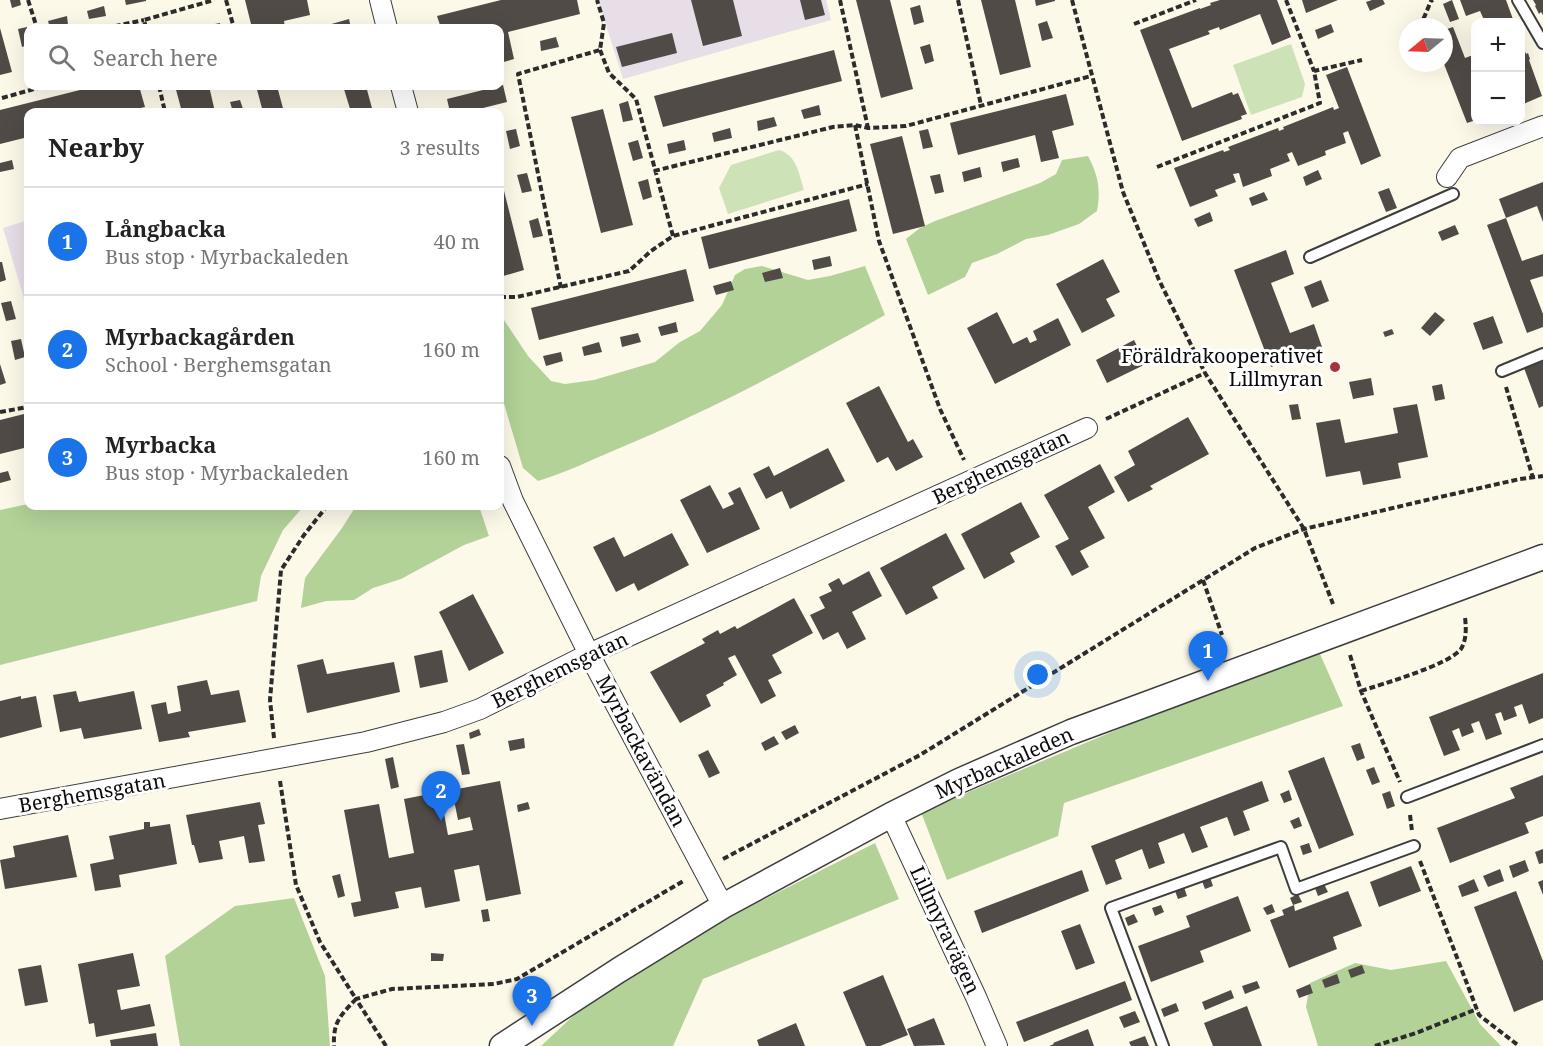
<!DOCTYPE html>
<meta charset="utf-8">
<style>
:root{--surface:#fff;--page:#f2f2f2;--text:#222;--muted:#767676;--line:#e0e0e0;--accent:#1a73e8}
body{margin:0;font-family:"Noto Serif",serif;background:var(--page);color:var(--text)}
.controls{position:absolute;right:18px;top:18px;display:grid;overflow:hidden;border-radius:12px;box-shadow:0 6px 24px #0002}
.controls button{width:54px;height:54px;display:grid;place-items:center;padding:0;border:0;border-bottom:2px solid var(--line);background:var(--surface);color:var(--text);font:30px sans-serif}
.compass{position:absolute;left:1399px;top:18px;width:54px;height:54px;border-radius:50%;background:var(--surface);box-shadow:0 6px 24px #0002;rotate:251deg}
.you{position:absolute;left:1038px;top:675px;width:21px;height:21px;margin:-15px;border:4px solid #fff;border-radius:50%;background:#1a73e8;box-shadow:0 0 0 9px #1a73e833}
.badge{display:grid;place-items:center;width:39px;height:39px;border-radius:50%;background:var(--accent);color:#fff;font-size:20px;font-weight:700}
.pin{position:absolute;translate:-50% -50px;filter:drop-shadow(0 2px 3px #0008)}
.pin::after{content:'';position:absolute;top:32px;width:21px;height:18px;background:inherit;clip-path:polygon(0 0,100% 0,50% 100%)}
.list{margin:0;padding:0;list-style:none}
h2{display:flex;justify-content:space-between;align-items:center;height:78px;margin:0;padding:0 24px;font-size:26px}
h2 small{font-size:20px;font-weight:400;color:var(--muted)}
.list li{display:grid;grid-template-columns:39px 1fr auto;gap:18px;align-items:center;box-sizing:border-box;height:108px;padding:0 24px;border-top:2px solid var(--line)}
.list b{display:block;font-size:22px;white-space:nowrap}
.list p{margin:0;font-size:20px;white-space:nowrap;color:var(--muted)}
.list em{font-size:20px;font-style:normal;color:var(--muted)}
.icon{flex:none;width:33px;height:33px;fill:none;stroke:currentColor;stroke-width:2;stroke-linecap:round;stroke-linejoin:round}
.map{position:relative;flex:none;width:1543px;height:1046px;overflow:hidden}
.search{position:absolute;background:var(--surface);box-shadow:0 6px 24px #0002;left:24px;top:24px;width:480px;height:66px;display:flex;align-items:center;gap:15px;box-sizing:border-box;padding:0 21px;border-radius:12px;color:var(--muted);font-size:22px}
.panel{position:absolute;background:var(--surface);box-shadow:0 6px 24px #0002;left:24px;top:108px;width:480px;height:402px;border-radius:12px}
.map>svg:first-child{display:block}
.industrial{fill:#e7dee8}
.green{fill:#cde3b7}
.forest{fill:#b2d298}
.building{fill:#514b47}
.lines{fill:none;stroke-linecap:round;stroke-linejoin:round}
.service-casing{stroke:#3d3d3d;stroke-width:14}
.minor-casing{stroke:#3d3d3d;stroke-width:22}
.tertiary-casing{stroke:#3d3d3d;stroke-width:27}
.path{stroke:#2c2c2c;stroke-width:4;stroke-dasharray:6 3;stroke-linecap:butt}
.service{stroke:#fff;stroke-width:10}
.minor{stroke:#fff;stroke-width:20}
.tertiary{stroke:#fff;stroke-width:24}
.poi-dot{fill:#aa3137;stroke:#fff;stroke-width:2}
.labels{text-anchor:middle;stroke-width:6;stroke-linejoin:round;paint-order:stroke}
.poi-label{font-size:20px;fill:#0a0a0a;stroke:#fff;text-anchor:end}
.street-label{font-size:20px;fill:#0a0a0a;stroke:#fff}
</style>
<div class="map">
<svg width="1543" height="1046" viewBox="0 0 1543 1046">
<rect width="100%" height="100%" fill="#fdf9e9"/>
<path class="industrial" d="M598 0H826L831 20 623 79Z
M28 220V312L3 228Z"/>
<path class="green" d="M1291 44 1305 84 1302 97 1251 115 1233 65Z
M779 150C797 155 799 174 804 190L728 214 719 188 731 165Z"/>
<path class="forest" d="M1088 156C1098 175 1101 189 1097 211L1079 224 1048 235 1026 239 997 254 972 263 965 277 928 295 906 239 920 228 935 221 1040 183 1056 174 1062 160Z
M762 266 808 280 830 276 865 266 885 315C797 364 707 412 615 450 589 461 565 473 538 481L523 468 500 390V314L528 356 551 381 565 384 594 380 655 362 680 342 700 331 722 305 735 275 745 269Z
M28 504V506H304L283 530 261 576 257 601 0 665V510Z
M356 506H479L489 536 464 545 401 579 373 588 354 600 326 601 301 608 305 578 342 528Z
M1320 654 1343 706 1064 803 1058 836 947 880 921 812 1176 705Z
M875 843 899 899 703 979 673 1046H541L587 1003 718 923Z
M294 898 325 976 330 1046H180L165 956 235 906Z
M1446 961 1480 1024 1501 1046H1318L1306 1007 1310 983 1355 963 1391 970Z"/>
<path class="building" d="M10 0H20L21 5 12 8Z
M125 0H146V1L126 5Z
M245 0H307L310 15 284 21 285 28H252Z
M501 0H577L580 14 508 32 514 59 500 63V28H441L437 16Z
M691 0H733L742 36 703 46Z
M800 0H821L825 15 805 20Z
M856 0H890L913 89 881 98Z
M981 0H1015L1031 67 1000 75Z
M1035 0H1055V1L1036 6Z
M1220 0H1277L1291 37 1272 45 1260 14 1220 30 1219 27 1208 31 1210 34 1169 49 1192 108 1232 92 1233 95 1238 93 1247 114 1241 116 1242 119 1182 141 1140 30 1200 8V9L1211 5 1210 3Z
M1302 0H1338L1306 13Z
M1372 0H1383L1385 4 1370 11 1366 2Z
M1452 0 1459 19 1450 22 1443 4Z
M1460 0H1506L1514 22H1485L1480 11 1466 16Z
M1533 0H1543V15L1541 12 1539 14 1535 6 1536 5Z
M920 5 924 22 914 25 910 8Z
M104 6 106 16 89 19 87 11Z
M67 16 68 25 50 28 48 21Z
M349 19 351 28H329L328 25Z
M1047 21 1053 38 1042 41 1038 24Z
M220 23 221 28H211L210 25Z
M1331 24 1334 32 1318 39 1315 30Z
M27 27 28 45 22 47 18 29Z
M1453 27 1465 58 1473 55 1476 62V76L1472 77 1476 86V120L1467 123 1444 64V30Z
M0 28 12 72 0 75Z
M672 33 677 53 622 67 616 47Z
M556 37 559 47 541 51 540 41Z
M1521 40 1526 54 1528 53 1530 59 1529 60 1542 96 1521 105Z
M930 44 934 61 925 64 920 47Z
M834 50 842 81 663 127 654 96Z
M1347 67 1381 156 1361 165 1348 131 1343 133 1346 143 1325 151 1326 155 1298 166 1292 152 1287 154 1290 161 1270 169 1272 176 1243 187 1239 173 1233 174 1236 182 1215 190 1218 196 1190 207 1174 168 1223 150 1224 152 1230 150 1228 147 1278 128 1279 131 1284 129 1283 127 1333 107 1334 110 1339 108 1326 75Z
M503 85 507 102 483 108 484 112H450L447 99Z
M96 86H139L145 107 123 112H28V137L0 144V110Z
M175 86H209L215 112H182Z
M256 86H277L284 112H263Z
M343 86H366L373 112H351Z
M1066 94 1074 125 1052 131 1059 158 1041 162 1035 135 958 155 950 123Z
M240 100 244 112H233L230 102Z
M628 101 633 120 623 122 619 104Z
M819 105 821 115 804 119 801 110Z
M603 109 633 225 601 233 571 117Z
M774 117 777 126 758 131 757 121Z
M730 128 732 138 714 142 712 133Z
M516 129 520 146 510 149 506 131Z
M928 129 933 147 923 149 919 131Z
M902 136 925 226 893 234 870 144Z
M638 140 643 158 633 161 628 143Z
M684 140 686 150 669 154 667 144Z
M1018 158 1020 167 1003 172 1001 162Z
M12 160 14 169 0 172V163Z
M980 167 982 177 964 182 962 172Z
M1318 170 1322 179 1306 186 1303 177Z
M527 173 532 191 522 193 517 175Z
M940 174 944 192 935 194 930 176Z
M500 175 524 270 500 277Z
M648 179 652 197 643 200 638 182Z
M1543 182V222L1537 206 1506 218 1499 199Z
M1389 188 1397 208 1386 212 1378 192Z
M1264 192 1268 200 1252 206 1249 198Z
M849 199 857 231 709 269 701 237Z
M1210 212 1213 221 1198 227 1194 219Z
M538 218 543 236 533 238 529 221Z
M1506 218 1522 261 1543 254V276L1530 280 1543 314V327L1527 333 1487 225Z
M1455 225 1459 234 1442 241 1438 232Z
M1286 250 1294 274 1271 283 1290 333 1314 324 1322 347 1271 367 1234 270Z
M830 256 832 266 814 270 812 260Z
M1103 259 1120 292 1106 299 1115 316 1082 333 1056 284Z
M0 262H2L6 280 0 282Z
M780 268 783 278 765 282 762 273Z
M686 269 694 301 539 340 531 308Z
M1321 280 1329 301 1312 308 1304 287Z
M731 281 734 290 716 295 713 286Z
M11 301 16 319 6 321 1 303Z
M997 312 1013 344 1027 337 1030 343 1037 340 1033 331 1058 318 1071 345 995 384 967 328Z
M1435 312 1445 320 1430 336 1421 328Z
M1493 316 1503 343 1483 350 1473 323Z
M676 322 678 332 661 336 658 327Z
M1392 329 1394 334 1385 337 1383 332Z
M638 333 641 342 622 347 620 337Z
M21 339 25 357 15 360 11 341Z
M1134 340 1146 364 1107 383 1096 360Z
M599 342 602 352 584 356 582 347Z
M561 352 563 361 546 366 543 356Z
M1543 361V406L1539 408 1524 368Z
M0 364 6 383 0 385Z
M1306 374 1309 382 1295 387 1291 379Z
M1371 378 1374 395 1353 399 1349 382Z
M1442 384 1445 399 1435 401 1432 386Z
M879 386 908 442 913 439 923 457 896 471 888 457 877 463 846 403Z
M1298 404 1301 419 1292 420 1289 405Z
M1417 404 1428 457 1398 463 1401 478 1363 485 1360 471 1326 477 1316 423 1340 419 1345 443 1398 433 1393 408Z
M24 414 28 431V447L0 454V420Z
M1188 417 1209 454 1150 486 1153 489 1128 502 1114 477 1135 465 1128 451Z
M828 448 845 481 790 509 782 491 766 499 753 474 769 466 774 476Z
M1100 464 1115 492 1088 507 1105 538 1080 551 1089 567 1072 576 1055 546 1069 539 1044 495Z
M8 471 11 480 0 483V473Z
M710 485 723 509 734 504 728 493 740 487 760 529 707 553 680 500Z
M1021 502 1040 537 1010 553 1015 562 984 579 961 534Z
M672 533 689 565 638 591 634 583 616 592 593 547 614 537 624 557Z
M946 533 965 569 932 587 938 598 906 615 880 568Z
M869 571 882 596 852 612 866 639 847 649 838 632 823 640 810 615 825 608 819 597 832 591 828 584 839 578 843 585Z
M473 594 504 653 469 671 439 612Z
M794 598 813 633 772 655 782 673 768 680 776 696 761 704 735 655 728 658 737 675 723 683 724 685 706 695 711 706 680 723 650 672 705 643 702 639 718 630 720 634 735 626 737 629Z
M442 650 448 682 420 688 414 656Z
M323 659 327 674 394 662 400 692 307 713 297 665Z
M1543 673V718L1529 724 1522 704 1514 707 1517 716 1504 721 1501 712 1495 714 1502 734 1486 740 1479 721 1471 724 1474 732 1462 737 1459 728 1452 731 1460 750 1444 756 1429 717Z
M207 680 211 695 239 690 246 722 188 732 190 737 159 742 151 705 166 702 168 714 181 711 177 686Z
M76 691 79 702 134 691 142 729 84 739 81 728 60 732 53 695Z
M21 696V699L36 696 42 727 0 738V701Z
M795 725 799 733 786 740 781 732Z
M479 729 481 735 470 739 469 733Z
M774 736 779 744 765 751 761 743Z
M524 738 525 748 510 751 508 741Z
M1360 743 1365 758 1357 761 1351 746Z
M464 744 470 774 462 775 456 745Z
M708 750 720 773 709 778 698 755Z
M393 757 399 787 391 789 385 759Z
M1324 757 1354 835 1319 849 1288 771Z
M1374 767 1380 782 1372 785 1366 770Z
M1543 775V816L1525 823 1529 833 1450 863 1437 828 1515 798 1510 788Z
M500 781 521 894 486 901 479 865 454 870 460 901 425 908 421 887 395 892 399 908 354 917 351 903 361 901 344 810 379 804 389 858 414 853 404 799 440 792 448 835 473 830 470 817 458 820 452 790Z
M1262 781 1269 801 1243 811 1250 830 1234 836 1227 817 1200 827 1208 847 1192 853 1184 833 1158 843 1165 863 1149 869 1142 849 1115 860 1122 879 1106 885 1091 846Z
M1289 790 1292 800 1284 803 1280 794Z
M1390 791 1395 806 1387 809 1382 794Z
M260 802 265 824 258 825 265 861 249 863 244 836 219 841 223 859 199 863 194 845H192L186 815Z
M528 802 530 809 518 812 517 805Z
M1299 817 1302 826 1294 829 1290 821Z
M144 822H150V827L170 824 177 864 119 875 121 887 95 891 90 864 114 859 109 836 144 829Z
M68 835 77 877 5 889 0 860 15 857 13 846Z
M1309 843 1312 852 1303 855 1300 846Z
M1543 849V863L1539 864 1535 852Z
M1525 860 1529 871 1513 878 1509 866Z
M1411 866 1421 891 1379 907 1370 882Z
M1500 869 1504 881 1488 887 1483 876Z
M1082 870 1089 891 982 933 974 911Z
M340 874 345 896 338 898 332 876Z
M1210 877 1213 886 1205 889 1202 881Z
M1474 879 1479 891 1462 897 1458 886Z
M1543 880V895L1538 882Z
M1324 884 1328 892 1318 896 1315 888Z
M1184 887 1187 896 1178 899 1175 891Z
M1348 891 1362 926 1333 937 1337 949 1289 968 1270 920 1284 915 1282 910 1294 905 1295 911Z
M1516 891 1543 961V1000L1514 1012 1474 907Z
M1298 894 1302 902 1293 905 1290 898Z
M1238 896 1251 931 1200 951 1204 962 1151 982 1138 946 1190 927 1186 916Z
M1272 904 1275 912 1267 915 1263 908Z
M1161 905 1164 912 1155 916 1152 908Z
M488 909 490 921 483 922 481 910Z
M1134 914 1138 922 1128 926 1125 918Z
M1080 924 1095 963 1076 970 1061 931Z
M133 953 140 986 117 990 121 1010 150 1004 155 1026 96 1037 94 1023 89 1024 78 964Z
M431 953 444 954 443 961H431Z
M41 965 48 1002 25 1006 18 969Z
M1362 965 1365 973 1351 978 1348 970Z
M1337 974 1340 983 1325 988 1322 980Z
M883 975 908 1035 880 1046H866L843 992Z
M1125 981 1132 1000 1024 1042 1016 1022Z
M1257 981 1260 988 1245 994 1242 986Z
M1310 984 1313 993 1299 998 1296 990Z
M1231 990 1234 998 1205 1010 1202 1002Z
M1176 1003 1179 1011 1164 1017 1161 1009Z
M1247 1006 1262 1046H1213L1204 1023Z
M1135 1011 1140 1022 1124 1028 1119 1017Z
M934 1018 945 1045 914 1046 907 1029Z
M796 1023 805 1046H759L757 1040Z
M1088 1029 1094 1046H1049L1054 1044 1053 1043Z
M156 1033 158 1046H111L110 1040Z
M1145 1036 1149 1046H1131L1129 1042Z"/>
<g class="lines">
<g class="service-casing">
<path id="service" d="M1518 0 1543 43
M1310 257 1453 194
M1502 371 1543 354
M1407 797 1543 745
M1163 1046 1111 908 1281 847 1296 889 1414 846"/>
</g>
<g class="minor-casing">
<path id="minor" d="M380 0 387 28
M401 86 408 112
M1447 177 1460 158 1543 126
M500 466 513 501 589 654 723 906
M0 809 366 742 444 722 480 709 589 654 1087 428
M891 815 976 997 997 1046"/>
</g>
<g class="tertiary-casing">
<path id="tertiary" d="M502 1046 619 970 723 906 891 815 959 781 1071 732 1136 708 1543 557"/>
</g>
<path class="path" d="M28 0 37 28
M226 0 234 28
M840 0 868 128
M958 0 981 105
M1072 0 1123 192 1159 280 1205 373 1304 529 1333 604
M1286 0 1314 71
M1134 24 1196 0
M1420 27 1431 1 1433 0
M106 28 144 20
M146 28 144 20 214 0
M600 50 609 73 636 99 673 236
M159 86 165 112
M2 98 45 86
M855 125 879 241 940 409 964 460
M1157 167 1320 103 1314 71 1362 60
M654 171 833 127 855 125 868 128 906 126 1091 76
M561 288 518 74 600 50 604 23 597 0
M500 297H517L629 271 651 251 673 236 868 184
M1506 387 1533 478
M0 412 28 407
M1106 419 1205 373
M1203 580 1222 635
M1350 655 1361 691 1400 782
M1361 691C1382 684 1449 665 1461 649 1467 639 1466 627 1465 617
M274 738 270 700 281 570 304 535 327 506
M280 781 296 885 320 942 356 999C340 1016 333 1022 334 1046
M1410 815 1412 831
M723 859 920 755 1255 548 1304 529 1431 499 1520 479 1543 476
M1420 861 1479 1015 1519 1046
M386 1046 356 999 392 989 494 984 517 979 685 880
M1375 1046 1416 1033 1477 1009"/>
<use href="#service" class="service"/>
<use href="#minor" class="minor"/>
<use href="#tertiary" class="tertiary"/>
</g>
<circle class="poi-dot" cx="1335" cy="367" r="6"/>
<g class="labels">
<g class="poi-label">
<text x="1323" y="363">Föräldrakooperativet<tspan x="1323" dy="23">Lillmyran</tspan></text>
</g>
<g class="street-label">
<text transform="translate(1001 467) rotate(-25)" y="7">Berghemsgatan</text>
<text transform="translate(560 670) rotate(-26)" y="7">Berghemsgatan</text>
<text transform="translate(641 751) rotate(62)" y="7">Myrbackavändan</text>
<text transform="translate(1004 763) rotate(-24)" y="7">Myrbackaleden</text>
<text transform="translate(92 793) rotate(-10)" y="7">Berghemsgatan</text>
<text transform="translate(945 930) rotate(65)" y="7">Lillmyravägen</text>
</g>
</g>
</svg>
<div class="controls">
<button>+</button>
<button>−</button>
</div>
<svg class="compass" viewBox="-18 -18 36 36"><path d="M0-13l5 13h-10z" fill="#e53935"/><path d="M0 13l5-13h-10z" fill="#767676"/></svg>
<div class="you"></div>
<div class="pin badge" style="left:1208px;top:681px">1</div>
<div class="pin badge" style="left:441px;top:821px">2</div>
<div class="pin badge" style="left:532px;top:1026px">3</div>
<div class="search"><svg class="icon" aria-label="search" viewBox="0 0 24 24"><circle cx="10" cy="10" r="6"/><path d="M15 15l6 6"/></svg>Search here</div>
<section class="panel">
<h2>Nearby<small>3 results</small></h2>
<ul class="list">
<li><span class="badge">1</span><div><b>Långbacka</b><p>Bus stop · Myrbackaleden</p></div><em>40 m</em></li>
<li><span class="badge">2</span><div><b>Myrbackagården</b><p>School · Berghemsgatan</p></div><em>160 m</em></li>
<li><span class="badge">3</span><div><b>Myrbacka</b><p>Bus stop · Myrbackaleden</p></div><em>160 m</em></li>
</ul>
</section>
</div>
